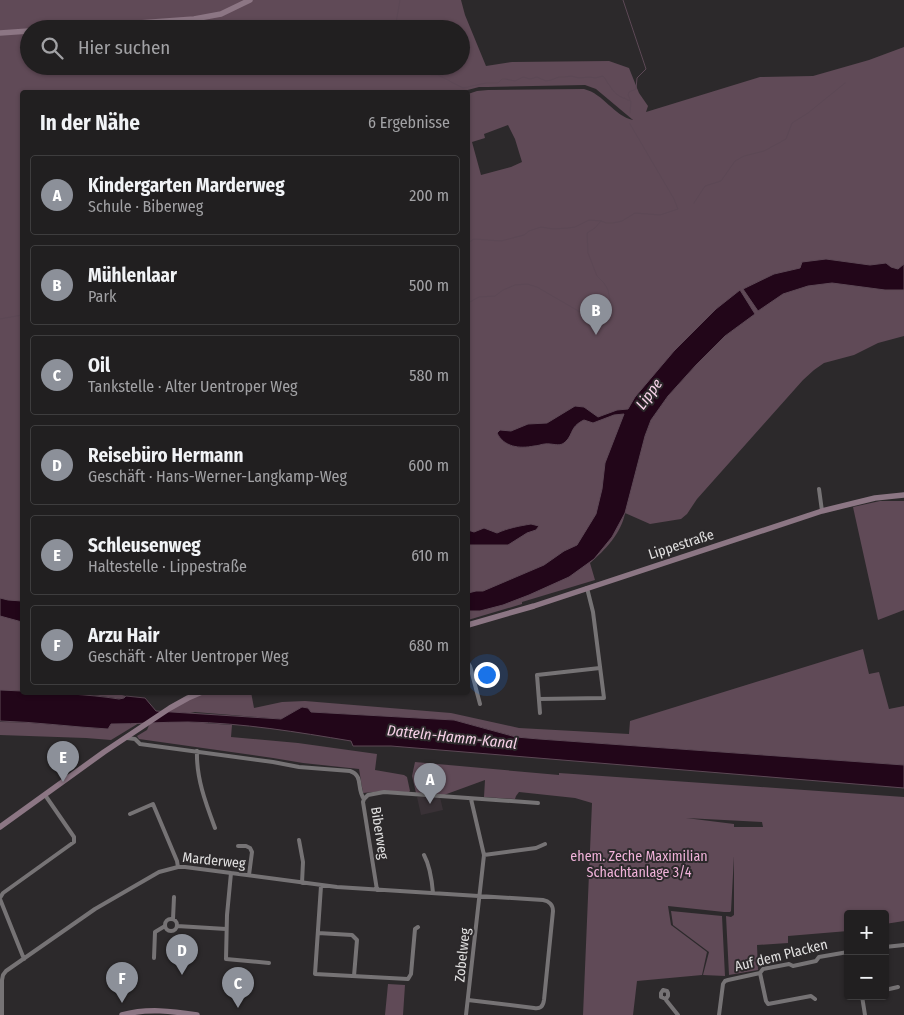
<!DOCTYPE html>
<html lang="de">
<meta charset="utf-8">
<style>
:root{--surface:#211f20;--page:#2d2c2d;--text:#f1f3f6;--muted:#a2a2a5;--line:#3e3d3e;--accent:#8c9099}
body{margin:0;font-family:"Fira Sans Condensed",sans-serif;background:var(--page);color:var(--text)}
.controls{position:absolute;right:15px;bottom:15px;display:grid;overflow:hidden;border-radius:5px;box-shadow:0 1px 4px #0004}
.controls button{width:45px;height:45px;display:grid;place-items:center;padding:0;border:0;border-bottom:1px solid var(--line);background:var(--surface);color:var(--text);font:25px sans-serif}
.you{position:absolute;left:486px;top:674px;width:18px;height:18px;margin:-12px;border:4px solid #fff;border-radius:50%;background:#1a73e8;box-shadow:0 0 0 8px #1a73e833}
.badge{display:grid;place-items:center;width:32px;height:32px;border-radius:50%;background:var(--accent);color:#fff;font-size:16px;font-weight:700}
.pin{position:absolute;translate:-50% -41px;filter:drop-shadow(0 1px 2px #0008)}
.pin::after{content:'';position:absolute;top:26px;width:18px;height:15px;background:inherit;clip-path:polygon(0 0,100% 0,50% 100%)}
.list{margin:0;padding:0;list-style:none}
h2{display:flex;justify-content:space-between;align-items:center;height:65px;margin:0;padding:0 20px;font-size:21px}
h2 small{font-size:16px;font-weight:400;color:var(--muted)}
.list li{display:grid;grid-template-columns:32px 1fr auto;gap:15px;align-items:center;box-sizing:border-box;height:80px;margin:0 10px 10px;padding:0 10px;border:1px solid var(--line);border-radius:5px}
.list b{display:block;font-size:19px;white-space:nowrap}
.list p{margin:0;font-size:16px;white-space:nowrap;color:var(--muted)}
.list em{font-size:16px;font-style:normal;color:var(--muted)}
.icon{flex:none;width:28px;height:28px;fill:none;stroke:currentColor;stroke-width:2;stroke-linecap:round;stroke-linejoin:round}
.map{position:relative;flex:none;width:904px;height:1015px;overflow:hidden}
.search{position:absolute;background:var(--surface);box-shadow:0 1px 4px #0004;left:20px;top:20px;width:450px;height:55px;display:flex;align-items:center;gap:12px;box-sizing:border-box;padding:0 18px;border-radius:28px;color:var(--muted);font-size:19px}
.panel{position:absolute;background:var(--surface);box-shadow:0 1px 4px #0004;left:20px;top:90px;width:450px;height:605px;border-radius:5px}
.map>svg:first-child{display:block}
.built{fill:#393136}
.green{fill:#604a57;fill-rule:evenodd}
.water{fill:#220619;stroke:#5c4855}
.lines{fill:none;stroke-linecap:round;stroke-linejoin:round}
.stream{stroke:#5c4855;stroke-width:1}
.street{stroke:#767375;stroke-width:4}
.secondary{stroke:#8c7684;stroke-width:5.5}
.labels{text-anchor:middle;stroke-width:4;stroke-linejoin:round;paint-order:stroke}
.street-label{font-size:14px;fill:#e2e1e1;stroke:#2c292b}
.park-label{font-size:14px;fill:#f0b2d9;stroke:#2c292b}
.water-label{font-size:15px;font-style:italic;fill:#f8d2e9;stroke:#2c292b}
</style>
<div class="map">
<svg width="904" height="1015" viewBox="0 0 904 1015">
<rect width="100%" height="100%" fill="#2c292b"/>
<path class="built" d="M417 797H440L443 810 421 815Z"/>
<path class="green" d="M0 0H461L465 15 486 66 512 62 609 61 629 68 639 93 648 106 646 112 760 77 813 76 869 60 904 47V336L878 343 854 355 824 363 814 370 803 380 697 499 687 514 681 519 650 524 625 513C621 534 605 550 590 563L595 580 522 602V604L468 620V94L477 91 488 90 584 89C604 94 614 116 633 120L596 89 585 85 487 87H479L460 92H22V691L0 690ZM29 29H461V66H29ZM508 125 515 139 522 162 511 167 481 175 472 142 485 138 484 134ZM745 321 725 336 696 365 668 396 651 420 645 436 634 475 635 462 653 411 716 341Z
M880 501H904V610L878 620 853 507Z
M863 649 869 674 879 672 889 709 904 706V765L539 739 516 737 454 720 311 712 308 708 302 707 281 719 195 712 190 713 166 712 198 695 206 693 251 692 254 708 282 702 305 701 451 713 519 728 629 734 630 721Z
M122 692V695L126 696 122 699 86 694 53 693Z
M0 722C36 722 72 727 108 729L111 724 139 723 111 740 86 738 0 735Z
M158 722H189L232 725 231 737 298 743 377 754 375 770 404 775 407 777 410 791 409 792 384 791 363 793 359 769 303 763 273 758 139 739 137 736 147 730 150 723Z
M415 762 559 775V773L904 797V921L885 924V914H848V931L788 936V943L757 945 758 970 729 975 726 916 731 917 734 915V856L731 911 730 912H724L668 906 671 925 707 952 702 975 637 981 633 1015H583L592 803 575 798 519 792 516 796 515 799 484 797 485 780 444 795 416 793 412 776ZM686 818 762 822 763 827H734V824Z
M671 911 722 916 725 976 703 975 709 952 673 925Z
M388 984 405 985 403 1015H385Z"/>
<path class="water" d="M826 259 870 265 886 263 891 267 898 269 904 264V290H885L832 283 808 286 783 294 758 311 743 289 774 274 800 268 802 262Z
M740 290 755 314 725 336 696 365 668 396 651 420 645 436 625 513 612 537 594 559 569 577 529 595 503 605 480 611H468V593L476 591H483L544 565 564 551 577 545 596 514 602 489 605 463 624 414 614 415 593 423 584 420C569 427 574 435 564 443 559 447 552 443 545 444 542 444 538 446 534 446 519 449 504 447 497 433L500 430 511 431 528 424 547 423 575 406 584 407 598 417 617 410 628 409 635 397 674 351 716 309Z
M531 524 539 526 536 530 527 533 508 545H468V530L474 532 484 528 497 533C508 528 519 526 531 524Z
M0 598 8 600 22 601V622L0 616Z
M0 690 22 691V692C55 693 87 694 119 699L124 698 126 696 145 698 156 711 281 719 302 707 308 708 311 712 454 720 516 737 539 739 904 765V788L391 746H353L351 741C297 732 243 723 188 722 162 722 137 724 111 724L108 729C72 727 36 722 0 721Z"/>
<g class="lines">
<path class="stream" d="M623 0 646 69 637 78 636 89 629 92 628 95 630 99
M395 29 400 0
M392 66 424 74 438 75 463 88 486 83H498L502 79H505L515 81 523 77 530 79 537 77 546 81 551 80 559 77H565L571 76 579 78 590 77 595 78 603 76C606 79 607 83 610 86 616 96 621 97 631 101L630 113
M694 203 705 186 721 181 735 161 744 156 764 151 786 139 792 123 808 113 845 83
M468 243 474 239 501 241 524 235 529 231 541 227 553 229 568 228 575 227 589 220 601 221 606 223H613L622 221 635 213 660 215 678 209 674 199 630 124
M468 303 479 297 495 296 503 290 515 285 527 284 537 287 580 312 591 316 603 310 610 300 608 290 604 283 597 276 588 253 587 233 595 228 601 221
M0 319 22 315"/>
<path class="street" d="M819 489 822 511
M468 663 470 666 480 704
M539 699 604 698 593 612 587 588
M540 713 537 675 600 668
M127 738 135 739 140 744 273 762 299 767 350 771C364 776 356 788 364 799L363 802 377 890
M197 751C196 778 206 804 215 828
M364 799 368 795 384 792 538 803
M130 814 153 804 177 861 178 867
M299 840 303 862 302 883
M238 846H246L250 848 252 852 249 875
M424 855C430 866 432 881 433 893
M484 855 536 848 545 844
M231 873 227 915 226 959 269 963
M321 886 315 974 408 979 411 974 415 929 418 927
M0 898 3 893 74 842V837L45 795
M0 899 24 959
M165 925a6 6 0 1 1 12 0a6 6 0 1 1-12 0Z
M173 919 174 897
M177 926 226 929
M318 933 352 935 357 940 354 976
M885 947 904 945
M154 958 155 932 165 926
M760 973 766 1001 768 1004 811 996 815 999
M885 990 898 987
M862 996 865 1015
M666 999 668 996V993L667 991 663 990 661 993V997L666 999V1000L678 1015
M2 1015V980L3 975 6 971 95 909 159 872 178 867H185L337 887 543 900C549 901 553 905 553 911L544 1000C543 1007 540 1009 534 1008L468 1000
M466 1015 484 855 471 799
M719 1015 723 984 725 981 728 980 760 973 763 969 789 964 793 966 816 961 819 957 848 952"/>
<path class="secondary" d="M55 29 194 19 221 14 250 0
M0 33 29 31
M468 625 534 606 822 511 875 498 904 495
M0 827 104 752 170 708 188 698 202 692
M122 1015C147 1008 172 1011 197 1015"/>
</g>
<g class="labels">
<g class="street-label">
<text transform="translate(681 544) rotate(-18)" y="5">Lippestraße</text>
<text transform="translate(380 833) rotate(81)" y="5">Biberweg</text>
<text transform="translate(214 860) rotate(6)" y="5">Marderweg</text>
<text transform="translate(462 955) rotate(-84)" y="5">Zobelweg</text>
<text transform="translate(781 955) rotate(-14)" y="5">Auf dem Placken</text>
</g>
<g class="park-label">
<text x="639" y="861">ehem. Zeche Maximilian<tspan x="639" dy="16">Schachtanlage 3/4</tspan></text>
</g>
<g class="water-label">
<text transform="translate(649 394) rotate(-54)" y="5">Lippe</text>
<text transform="translate(452 737) rotate(6)" y="5">Datteln-Hamm-Kanal</text>
</g>
</g>
</svg>
<div class="controls">
<button>+</button>
<button>−</button>
</div>
<div class="you"></div>
<div class="pin badge" style="left:430px;top:804px">A</div>
<div class="pin badge" style="left:596px;top:335px">B</div>
<div class="pin badge" style="left:238px;top:1008px">C</div>
<div class="pin badge" style="left:182px;top:975px">D</div>
<div class="pin badge" style="left:63px;top:782px">E</div>
<div class="pin badge" style="left:122px;top:1003px">F</div>
<div class="search"><svg class="icon" aria-label="search" viewBox="0 0 24 24"><circle cx="10" cy="10" r="6"/><path d="M15 15l6 6"/></svg>Hier suchen</div>
<section class="panel">
<h2>In der Nähe<small>6 Ergebnisse</small></h2>
<ul class="list">
<li><span class="badge">A</span><div><b>Kindergarten Marderweg</b><p>Schule · Biberweg</p></div><em>200 m</em></li>
<li><span class="badge">B</span><div><b>Mühlenlaar</b><p>Park</p></div><em>500 m</em></li>
<li><span class="badge">C</span><div><b>Oil</b><p>Tankstelle · Alter Uentroper Weg</p></div><em>580 m</em></li>
<li><span class="badge">D</span><div><b>Reisebüro Hermann</b><p>Geschäft · Hans-Werner-Langkamp-Weg</p></div><em>600 m</em></li>
<li><span class="badge">E</span><div><b>Schleusenweg</b><p>Haltestelle · Lippestraße</p></div><em>610 m</em></li>
<li><span class="badge">F</span><div><b>Arzu Hair</b><p>Geschäft · Alter Uentroper Weg</p></div><em>680 m</em></li>
</ul>
</section>
</div>
